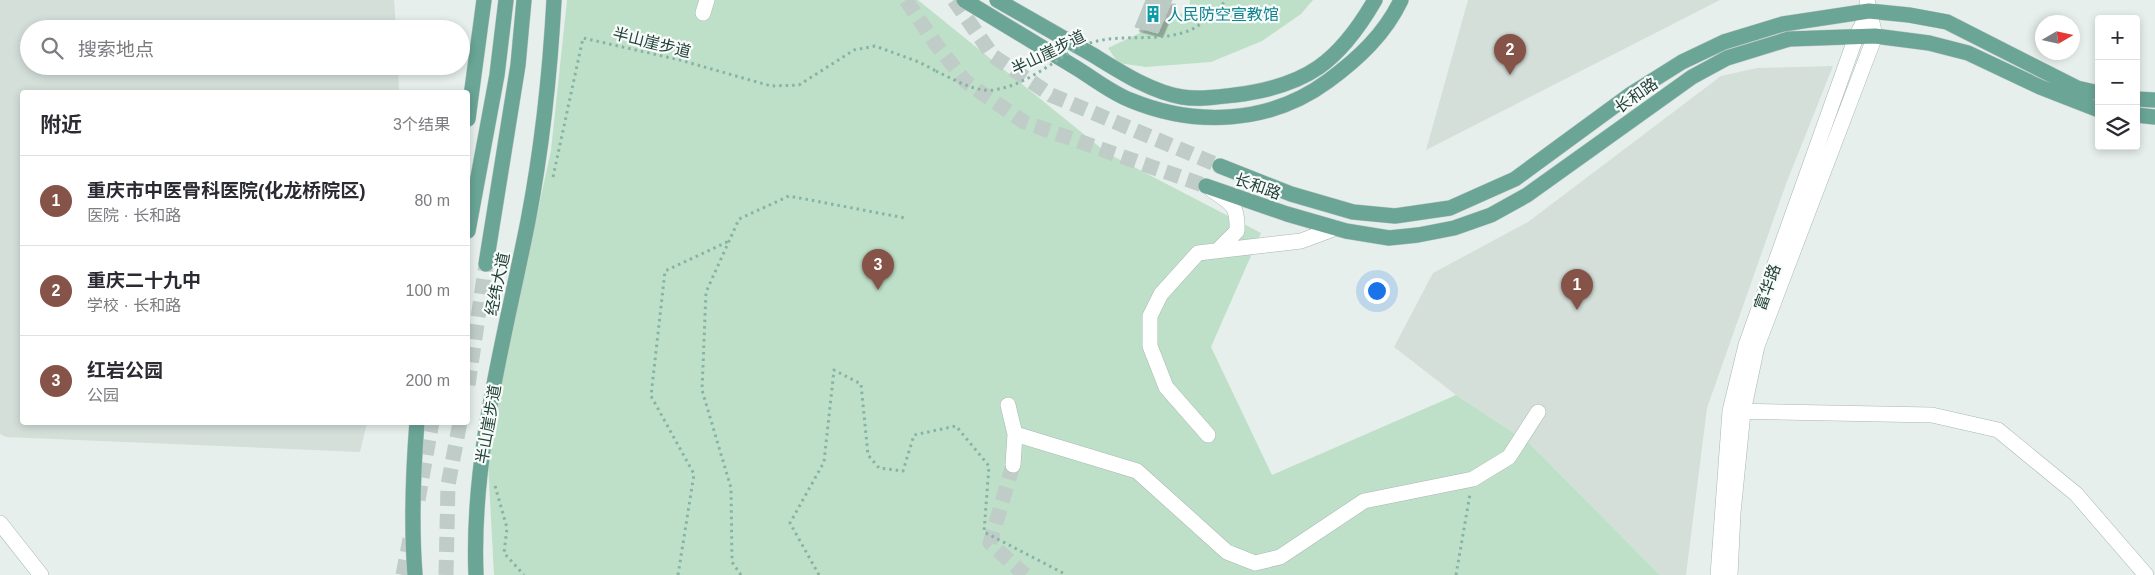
<!DOCTYPE html>
<html lang="zh">
<meta charset="utf-8">
<style>
:root{--surface:#fff;--page:#f7f7f7;--text:#2b2b33;--muted:#7c7c81;--line:#e1e1e2;--accent:#855347}
body{margin:0;font-family:Arial,"Noto Sans SC",sans-serif;background:var(--page);color:var(--text)}
.controls{position:absolute;right:15px;top:15px;display:grid;overflow:hidden;border-radius:5px;box-shadow:0 2px 8px #0003}
.controls button{width:45px;height:45px;display:grid;place-items:center;padding:0;border:0;border-bottom:1px solid var(--line);background:var(--surface);color:var(--text);font:25px sans-serif}
.compass{position:absolute;left:2035px;top:15px;width:45px;height:45px;border-radius:50%;background:var(--surface);box-shadow:0 2px 8px #0003;rotate:81deg}
.you{position:absolute;left:1376px;top:290px;width:18px;height:18px;margin:-12px;border:4px solid #fff;border-radius:50%;background:#1a73e8;box-shadow:0 0 0 8px #1a73e833}
.badge{display:grid;place-items:center;width:32px;height:32px;border-radius:50%;background:var(--accent);color:#fff;font-size:16px;font-weight:700}
.pin{position:absolute;translate:-50% -41px;filter:drop-shadow(0 1px 2px #0008)}
.pin::after{content:'';position:absolute;top:26px;width:18px;height:15px;background:inherit;clip-path:polygon(0 0,100% 0,50% 100%)}
.list{margin:0;padding:0;list-style:none}
h2{display:flex;justify-content:space-between;align-items:center;height:65px;margin:0;padding:0 20px;font-size:21px}
h2 small{font-size:16px;font-weight:400;color:var(--muted)}
.list li{display:grid;grid-template-columns:32px 1fr auto;gap:15px;align-items:center;box-sizing:border-box;height:90px;padding:0 20px;border-top:1px solid var(--line)}
.list b{display:block;font-size:19px;white-space:nowrap}
.list p{margin:0;font-size:16px;white-space:nowrap;color:var(--muted)}
.list em{font-size:16px;font-style:normal;color:var(--muted)}
.icon{flex:none;width:28px;height:28px;fill:none;stroke:currentColor;stroke-width:2;stroke-linecap:round;stroke-linejoin:round}
.map{position:relative;flex:none;width:2155px;height:575px;overflow:hidden}
.search{position:absolute;background:var(--surface);box-shadow:0 2px 8px #0003;left:20px;top:20px;width:450px;height:55px;display:flex;align-items:center;gap:12px;box-sizing:border-box;padding:0 18px;border-radius:28px;color:var(--muted);font-size:19px}
.panel{position:absolute;background:var(--surface);box-shadow:0 2px 8px #0003;left:20px;top:90px;width:450px;height:335px;border-radius:5px}
.map>svg:first-child{display:block}
.built{fill:#d4dfda}
.green{fill:#bfe0c8}
.building{fill:#bbcac4;stroke:#b8c9c2;filter:url(#shadow)}
.lines{fill:none;stroke-linecap:round;stroke-linejoin:round}
.minor-tunnel{stroke:#bfccc8;stroke-width:15;stroke-dasharray:15 8;stroke-linecap:butt}
.major-tunnel{stroke:#bfccc8;stroke-width:15;stroke-dasharray:15 8;stroke-linecap:butt}
.minor-casing{stroke:#a8b8b2;stroke-width:16}
.major-casing{stroke:#c2cac8;stroke-width:16}
.path{stroke:#86b3a5;stroke-width:3;stroke-dasharray:2.5 4;stroke-linecap:butt}
.minor{stroke:#fff;stroke-width:15}
.major{stroke:#6aa596;stroke-width:15}
.path-bridge{stroke:#86b3a5;stroke-width:3;stroke-dasharray:2.5 4;stroke-linecap:butt}
.labels{text-anchor:middle;stroke-width:4.5;stroke-linejoin:round;paint-order:stroke}
.culture-label{font-size:16px;fill:#0d838f;stroke:#f7fbf9;text-anchor:start}
.street-label{font-size:16px;fill:#24423a;stroke:#f7fbf9}
</style>
<div class="map">
<svg width="2155" height="575" viewBox="0 0 2155 575">
<defs>
<filter id="shadow"><feDropShadow dx="4.5" dy="4.5" stdDeviation="0" flood-color="#0004"/></filter>
</defs>
<rect width="100%" height="100%" fill="#e6efeb"/>
<path class="built" d="M0 0H394L396 29H29V66H398L399 92H22V422L367 423 360 452 6 437 0 434Z
M1468 0H1720L1426 150Z
M1833 66 1786 184 1707 408 1686 575H1660L1529 443 1456 395 1394 347 1433 273 1528 222 1721 76 1757 68Z"/>
<path class="green" d="M567 0H918L1107 153 1261 233 1211 347 1272 475 1456 395 1529 443 1660 575H494L487 444 551 150Z
M1190 0H1313L1301 14 1262 41 1211 62 1146 67 1118 63 1108 48 1189 10Z"/>
<path class="building" d="M1146 0H1172L1158 33 1135 27Z"/>
<g class="lines">
<path class="minor-tunnel" d="M1013 465 990 543 1025 575"/>
<path class="major-tunnel" d="M906 0 935 43 966 82 1024 122 1206 186
M954 0 993 56 1051 95 1220 166
M468 385 486 264
M418 500 432 422
M403 575 410 539
M446 575 448 485 460 422"/>
<g class="minor-casing">
<path id="minor" d="M703 13 707 0
M1212 190C1232 204 1238 205 1237 231L1217 251
M1008 405 1015 434 1013 465
M1734 411 1932 415 1998 430 2076 494 2146 575
M1015 434 1137 471 1227 552 1255 563 1280 557 1364 501 1473 479 1509 457 1538 412
M1208 435 1166 387 1150 346V316L1161 294 1198 253 1301 241 1336 228
M0 523 41 575
M1718 575 1730 411 1746 345 1856 37 1869 11
M1730 575 1733 513 1743 412 1757 346 1875 36 1867 0"/>
</g>
<g class="major-casing">
<path id="major" d="M964 0C1002 23 1040 46 1078 69 1094 79 1112 93 1130 100 1195 127 1270 124 1328 81 1358 59 1385 34 1401 0
M997 0C1029 18 1061 37 1093 55 1119 71 1151 92 1182 97 1199 100 1217 97 1235 95 1307 86 1339 62 1375 0
M2136 99 2155 100
M2136 115 2155 117
M468 119 484 0
M1220 166 1291 194 1353 212 1395 216 1450 208 1515 179 1631 94 1682 62 1724 42 1783 24 1869 11 1909 15 1947 22 2077 88 2099 93
M1206 186 1287 214 1346 231 1389 238 1418 235 1454 228 1491 215 1527 195 1692 77 1727 58 1789 39 1875 36 1929 43 1968 53 2040 87 2099 110
M468 231 497 75 506 0
M486 264 518 65 524 0
M415 575C411 524 413 473 417 422
M476 575C471 455 505 338 528 221 542 148 550 74 554 0"/>
</g>
<path class="path" d="M553 177 583 38 680 60 771 86 799 85 854 50 875 46 919 62 936 71
M495 486 507 528 504 553 524 575
M678 575 694 474 651 396 665 271 729 241
M741 575 732 562 731 488 702 390 706 292 739 219 789 196 905 218
M819 575 790 523 824 462 834 370 861 384 868 455 879 468 903 471 914 435 956 426 989 466 984 532 1063 573V575
M1456 575 1470 494"/>
<use href="#minor" class="minor"/>
<use href="#major" class="major"/>
<path class="path-bridge" d="M936 71C953 79 974 92 993 90 1028 85 1052 61 1082 46 1116 31 1154 44 1188 31 1202 26 1215 10 1227 0"/>
</g>
<defs>
<g id="building-bare" transform="scale(1.35)"><path d="M-4-6H4V6H1V3H-1V6H-4ZM-2.5-4.3h1.7v1.8h-1.7ZM.8-4.3h1.7v1.8H.8ZM-2.5-1h1.7V.8h-1.7ZM.8-1h1.7V.8H.8Z" fill="#0f9aa8" stroke="#f7fbf9" stroke-width="2.5" paint-order="stroke"/></g>
</defs>
<g fill-rule="evenodd">
<use href="#building-bare" x="1153" y="14"/>
</g>
<g class="labels">
<g class="culture-label">
<text x="1167" y="20">人民防空宣教馆</text>
</g>
<g class="street-label">
<text transform="translate(652 42) rotate(14)" y="6">半山崖步道</text>
<text transform="translate(1048 52) rotate(-26)" y="6">半山崖步道</text>
<text transform="translate(1636 95) rotate(-35)" y="6">长和路</text>
<text transform="translate(1258 186) rotate(19)" y="6">长和路</text>
<text transform="translate(497 284) rotate(-78)" y="6">经纬大道</text>
<text transform="translate(1767 287) rotate(-70)" y="6">富华路</text>
<text transform="translate(488 424) rotate(-80)" y="6">半山崖步道</text>
</g>
</g>
</svg>
<div class="controls">
<button>+</button>
<button>−</button>
<button><svg class="icon" aria-label="layers" viewBox="0 0 24 24"><path d="M12 4l9 5-9 5-9-5zM3 14l9 5 9-5"/></svg></button>
</div>
<svg class="compass" viewBox="-18 -18 36 36"><path d="M0-13l5 13h-10z" fill="#e53935"/><path d="M0 13l5-13h-10z" fill="#7c7c81"/></svg>
<div class="you"></div>
<div class="pin badge" style="left:1577px;top:310px">1</div>
<div class="pin badge" style="left:1510px;top:75px">2</div>
<div class="pin badge" style="left:878px;top:290px">3</div>
<div class="search"><svg class="icon" aria-label="search" viewBox="0 0 24 24"><circle cx="10" cy="10" r="6"/><path d="M15 15l6 6"/></svg>搜索地点</div>
<section class="panel">
<h2>附近<small>3个结果</small></h2>
<ul class="list">
<li><span class="badge">1</span><div><b>重庆市中医骨科医院(化龙桥院区)</b><p>医院 · 长和路</p></div><em>80 m</em></li>
<li><span class="badge">2</span><div><b>重庆二十九中</b><p>学校 · 长和路</p></div><em>100 m</em></li>
<li><span class="badge">3</span><div><b>红岩公园</b><p>公园</p></div><em>200 m</em></li>
</ul>
</section>
</div>
